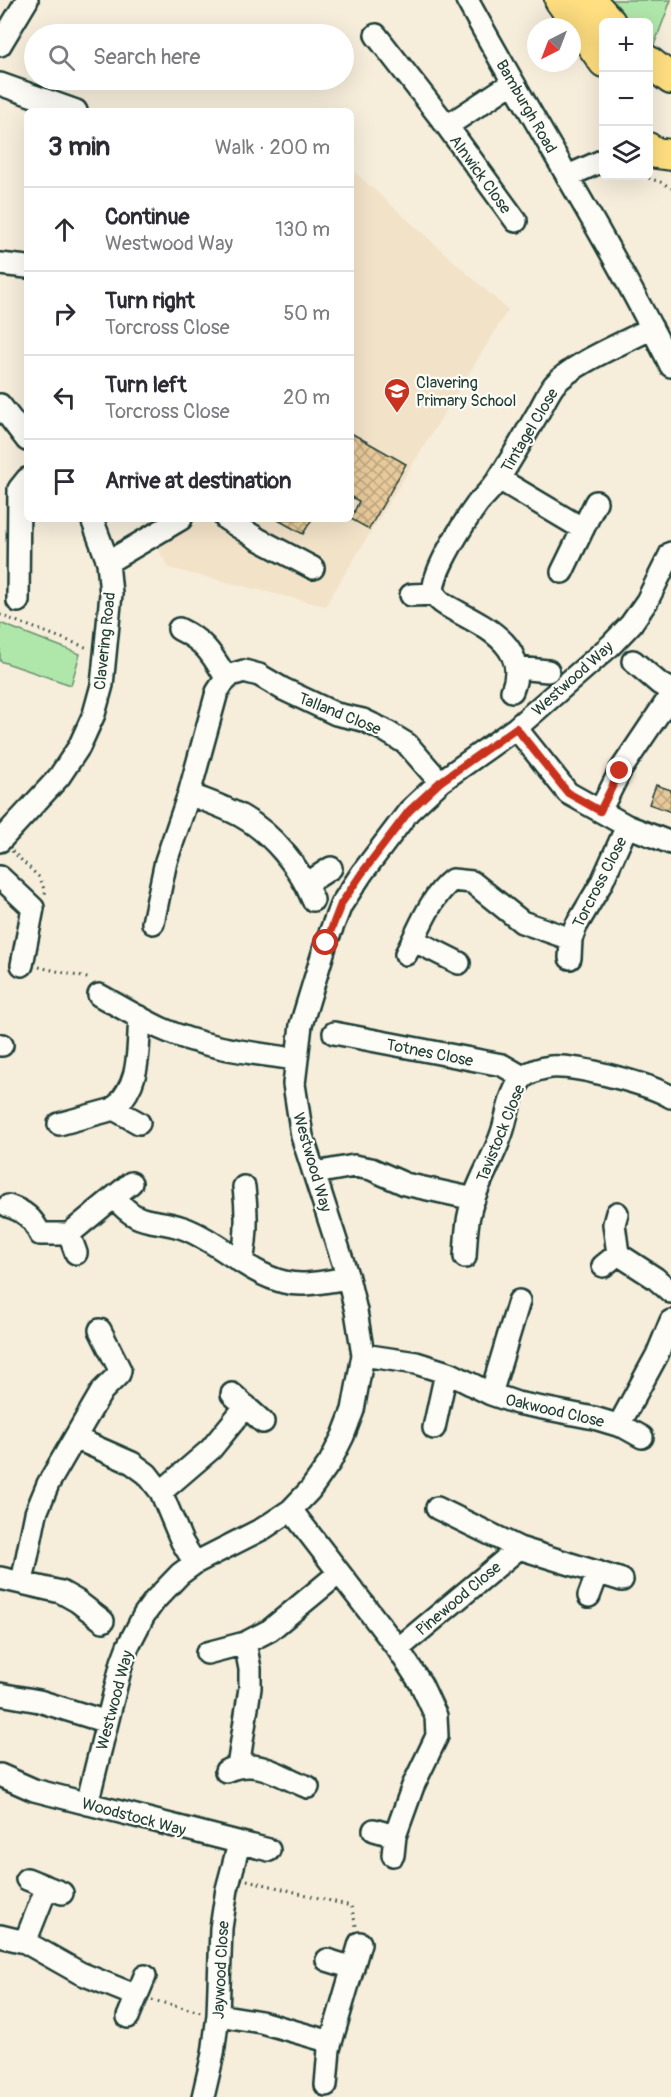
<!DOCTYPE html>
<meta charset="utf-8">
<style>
:root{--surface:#fff;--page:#f2f2f3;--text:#2b2b33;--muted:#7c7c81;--line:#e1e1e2}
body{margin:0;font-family:Pangolin,sans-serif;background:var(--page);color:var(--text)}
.controls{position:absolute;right:18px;top:18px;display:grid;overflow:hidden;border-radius:9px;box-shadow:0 6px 24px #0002}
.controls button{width:54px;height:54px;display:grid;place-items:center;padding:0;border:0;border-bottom:2px solid var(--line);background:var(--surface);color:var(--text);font:30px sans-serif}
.compass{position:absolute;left:527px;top:18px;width:54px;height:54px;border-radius:50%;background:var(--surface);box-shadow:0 6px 24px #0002;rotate:222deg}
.stop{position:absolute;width:18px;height:18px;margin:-14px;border:4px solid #c8321e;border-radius:50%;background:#fff}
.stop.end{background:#c8321e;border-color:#fff;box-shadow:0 2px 6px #0008}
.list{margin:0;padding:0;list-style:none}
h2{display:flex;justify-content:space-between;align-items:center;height:78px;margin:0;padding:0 24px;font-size:26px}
h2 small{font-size:20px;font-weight:400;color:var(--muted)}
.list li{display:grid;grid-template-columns:39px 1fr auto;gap:18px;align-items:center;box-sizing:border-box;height:84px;padding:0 24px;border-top:2px solid var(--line)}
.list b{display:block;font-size:22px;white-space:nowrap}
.list p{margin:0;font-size:20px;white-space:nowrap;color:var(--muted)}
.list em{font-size:20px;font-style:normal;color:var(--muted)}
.icon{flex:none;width:33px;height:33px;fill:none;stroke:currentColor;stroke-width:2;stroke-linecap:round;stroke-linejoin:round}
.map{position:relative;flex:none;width:671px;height:2097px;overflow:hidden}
.search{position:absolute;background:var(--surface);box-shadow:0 6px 24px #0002;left:24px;top:24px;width:330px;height:66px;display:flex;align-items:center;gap:15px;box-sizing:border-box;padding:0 21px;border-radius:33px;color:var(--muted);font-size:22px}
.panel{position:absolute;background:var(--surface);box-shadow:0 6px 24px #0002;left:24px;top:108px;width:330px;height:414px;border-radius:9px}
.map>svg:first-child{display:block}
.built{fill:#f2e2c8}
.green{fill:#afe6a9;stroke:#67926e;stroke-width:1.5}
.building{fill:url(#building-cross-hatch);stroke:#1f3d34;stroke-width:1.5}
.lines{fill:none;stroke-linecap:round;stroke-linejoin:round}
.minor-casing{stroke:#1f3d34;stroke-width:26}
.highway-casing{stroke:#1f3d34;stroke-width:34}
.path{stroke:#1f3d34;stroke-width:3;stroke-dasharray:1.5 4.5;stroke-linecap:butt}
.minor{stroke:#fdfcf7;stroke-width:21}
.highway{stroke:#ffdf80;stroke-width:30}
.route{stroke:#c8321e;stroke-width:8}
.labels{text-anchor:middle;stroke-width:4.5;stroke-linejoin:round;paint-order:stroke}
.street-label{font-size:16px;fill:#1f3d34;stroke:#fdfcf7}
.poi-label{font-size:16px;fill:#1f3d34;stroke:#fdfcf7;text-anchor:start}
</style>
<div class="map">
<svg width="671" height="2097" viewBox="0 0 671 2097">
<defs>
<pattern id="building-cross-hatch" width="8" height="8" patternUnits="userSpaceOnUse" patternTransform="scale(1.5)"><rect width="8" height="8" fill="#e7c99a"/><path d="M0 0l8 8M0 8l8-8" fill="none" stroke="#bba47e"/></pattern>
</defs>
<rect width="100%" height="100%" fill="#f6eddb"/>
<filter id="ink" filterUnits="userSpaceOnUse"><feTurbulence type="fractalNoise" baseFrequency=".0167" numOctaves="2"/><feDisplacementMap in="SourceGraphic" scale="12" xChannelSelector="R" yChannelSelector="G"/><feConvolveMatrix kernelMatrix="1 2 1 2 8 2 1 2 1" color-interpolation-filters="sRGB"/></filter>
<g filter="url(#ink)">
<path class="built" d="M351 169 508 310 325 606 169 568 141 519H351Z"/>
<path class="green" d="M607 0H671L653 48 649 44 648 22H628Z
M0 623 80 654 71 685 0 661Z"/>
<path class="building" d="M351 433 406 464 369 529 351 519 359 501 351 497Z
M276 519H312L303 534Z
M656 785 671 790V812L649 804Z"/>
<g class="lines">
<g class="minor-casing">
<path id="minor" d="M467 0C534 123 609 241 671 366
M376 35 447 126 516 221
M0 45 27 0
M0 84 76 111
M447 126 512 83
M568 176 604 160
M0 264 27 267
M0 405 27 440
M499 479 583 529
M226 519 258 539 313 568
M108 562 181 519
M562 572 596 502
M411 595 435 594
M18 601 19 489 27 479
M179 629C206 642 212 655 227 679
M633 661 660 684 671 689
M517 668 548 671
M512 691C529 649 490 629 458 612 449 607 437 602 434 592 430 574 467 518 478 503 486 494 495 486 501 475 514 455 526 433 538 413 543 404 548 393 554 385 573 363 626 342 652 328
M516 728 568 793 627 826 601 884 576 926 571 939 570 958
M189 794C206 801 225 807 241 816 273 834 299 866 313 900
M600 811 620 771 671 695
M627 826 671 843
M0 841 59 777 79 747 94 714 102 685 111 594 108 562 92 519
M0 877 33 908 22 965
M306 884 331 868
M153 923 166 861 189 794 217 692 223 683 231 675 244 671 259 675 283 689 336 714 363 720 384 730 407 744 440 782
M413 940 459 963
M406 954C419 930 430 897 452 880L472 882 522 922 571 939
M99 995C119 1006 139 1018 160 1028 203 1048 251 1053 296 1059
M334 1033 502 1065 523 1077
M0 1045H2
M114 1109C142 1081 137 1053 140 1017
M59 1124 114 1109 139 1123
M315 1173 354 1166 371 1169 405 1184 474 1199
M114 1197C140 1228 150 1217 183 1228 219 1241 247 1273 284 1282 305 1287 326 1281 348 1278
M8 1206C24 1211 33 1218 40 1234H69L76 1253
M69 1234 131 1183
M618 1254 655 1278 671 1292
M465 1257C466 1242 466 1226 470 1211 477 1181 496 1156 504 1126 508 1111 512 1086 525 1076 532 1071 542 1068 551 1067 576 1065 650 1084 671 1097
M242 1261C247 1237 247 1211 244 1187
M603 1266 618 1254 614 1224 617 1213
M363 1355 416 1363 451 1374 491 1394 517 1403 594 1418 624 1427 642 1437
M232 1394 263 1422
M491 1394 519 1301
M619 1425 657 1355 671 1321
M434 1428 446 1373
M75 1438 132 1463 147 1474 161 1492 182 1542 195 1563
M161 1492 211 1449 246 1406
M437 1508 519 1548
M291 1510 398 1649 421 1684 436 1716 437 1736 413 1786 395 1836 393 1855
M0 1578 61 1592 77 1601 103 1621
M22 1582 36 1513 48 1484 102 1391 119 1374 120 1370 100 1330
M589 1596 598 1572
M398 1649 519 1548 622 1580
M207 1653 245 1643 270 1630 339 1573
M0 1694 39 1701 107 1722
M238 1767 250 1688V1669L245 1643
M226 1771C258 1757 279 1776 308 1787
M0 1775 34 1790 269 1850
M87 1804 122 1662 128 1646 144 1615 155 1600 180 1574 195 1563 264 1528 291 1510 310 1490 330 1462 343 1436 353 1410 363 1355 356 1311 348 1278 302 1136 294 1084 301 1025 326 943 341 905 362 873 409 811 440 782 516 728 611 645 631 624 647 601 671 553
M374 1830 395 1836
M27 1879 62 1893
M0 1936 25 1942 80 1973 137 1996
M25 1942 47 1887
M327 1960 353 1968
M218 2015 261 2022 331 2042
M128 2017 145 1976
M326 2085 329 2049 360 1943
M203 2097 213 2054 218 2015 221 1928 227 1889 239 1844"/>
</g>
<g class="highway-casing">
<path id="highway" d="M560 0 604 62
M590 0 610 22
M648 61 671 79
M648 148 656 153 671 155"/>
</g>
<path class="path" d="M643 176 663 183 671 188
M0 615 88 648
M12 851 40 878 46 895
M39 967 91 979
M247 1880 351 1906 356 1926
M152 2000 201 2012"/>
<use href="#minor" class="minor"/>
<use href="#highway" class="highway"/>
</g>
</g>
<g class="lines" filter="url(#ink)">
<path class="route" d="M326 943 341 904 362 873 409 811 440 782 516 728 568 793 600 811 620 771"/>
</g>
<defs>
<g id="school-pin" transform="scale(1.35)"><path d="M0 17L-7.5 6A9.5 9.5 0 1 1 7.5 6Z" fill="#c8321e" stroke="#fdfcf7"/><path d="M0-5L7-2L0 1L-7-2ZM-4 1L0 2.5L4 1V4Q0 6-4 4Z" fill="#fff"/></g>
</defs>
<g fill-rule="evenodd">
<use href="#school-pin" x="397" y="391"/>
</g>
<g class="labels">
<g class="street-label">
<text transform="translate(527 106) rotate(60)" y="6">Bamburgh Road</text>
<text transform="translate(481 174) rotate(54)" y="6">Alnwick Close</text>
<text transform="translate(529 430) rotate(-59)" y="6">Tintagel Close</text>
<text transform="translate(104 641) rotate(-84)" y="6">Clavering Road</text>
<text transform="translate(572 678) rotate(-42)" y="6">Westwood Way</text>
<text transform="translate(340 713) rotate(22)" y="6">Talland Close</text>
<text transform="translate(599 882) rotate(-63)" y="6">Torcross Close</text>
<text transform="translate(430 1052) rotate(11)" y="6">Totnes Close</text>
<text transform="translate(500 1133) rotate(-68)" y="6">Tavistock Close</text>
<text transform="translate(313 1162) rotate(74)" y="6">Westwood Way</text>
<text transform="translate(555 1410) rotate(13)" y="6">Oakwood Close</text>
<text transform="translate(458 1598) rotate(-40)" y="6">Pinewood Close</text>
<text transform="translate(114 1700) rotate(-75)" y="6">Westwood Way</text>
<text transform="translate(134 1816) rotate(15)" y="6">Woodstock Way</text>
<text transform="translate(220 1970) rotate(-87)" y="6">Jaywood Close</text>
</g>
<g class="poi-label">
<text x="416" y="388">Clavering<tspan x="416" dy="18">Primary School</tspan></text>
</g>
</g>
</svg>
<div class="controls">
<button>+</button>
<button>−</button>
<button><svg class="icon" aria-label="layers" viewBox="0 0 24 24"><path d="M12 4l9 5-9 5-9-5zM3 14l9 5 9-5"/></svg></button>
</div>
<svg class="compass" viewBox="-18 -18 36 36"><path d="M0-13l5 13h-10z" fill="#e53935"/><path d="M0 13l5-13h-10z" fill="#7c7c81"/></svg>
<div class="stop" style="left:326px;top:943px"></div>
<div class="stop end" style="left:620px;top:771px"></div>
<div class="search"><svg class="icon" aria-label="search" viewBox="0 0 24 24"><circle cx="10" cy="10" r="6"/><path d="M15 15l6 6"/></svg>Search here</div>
<section class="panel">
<h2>3 min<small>Walk · 200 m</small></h2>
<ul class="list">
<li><svg class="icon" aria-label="ahead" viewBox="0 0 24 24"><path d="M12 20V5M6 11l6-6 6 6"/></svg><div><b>Continue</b><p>Westwood Way</p></div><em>130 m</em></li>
<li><svg class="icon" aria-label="right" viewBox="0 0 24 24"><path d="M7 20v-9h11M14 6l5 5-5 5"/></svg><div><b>Turn right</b><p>Torcross Close</p></div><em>50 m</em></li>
<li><svg class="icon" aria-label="left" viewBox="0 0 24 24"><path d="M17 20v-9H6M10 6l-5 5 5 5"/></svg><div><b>Turn left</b><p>Torcross Close</p></div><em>20 m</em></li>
<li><svg class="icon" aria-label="arrive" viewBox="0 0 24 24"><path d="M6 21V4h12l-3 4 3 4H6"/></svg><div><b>Arrive at destination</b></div></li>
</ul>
</section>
</div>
